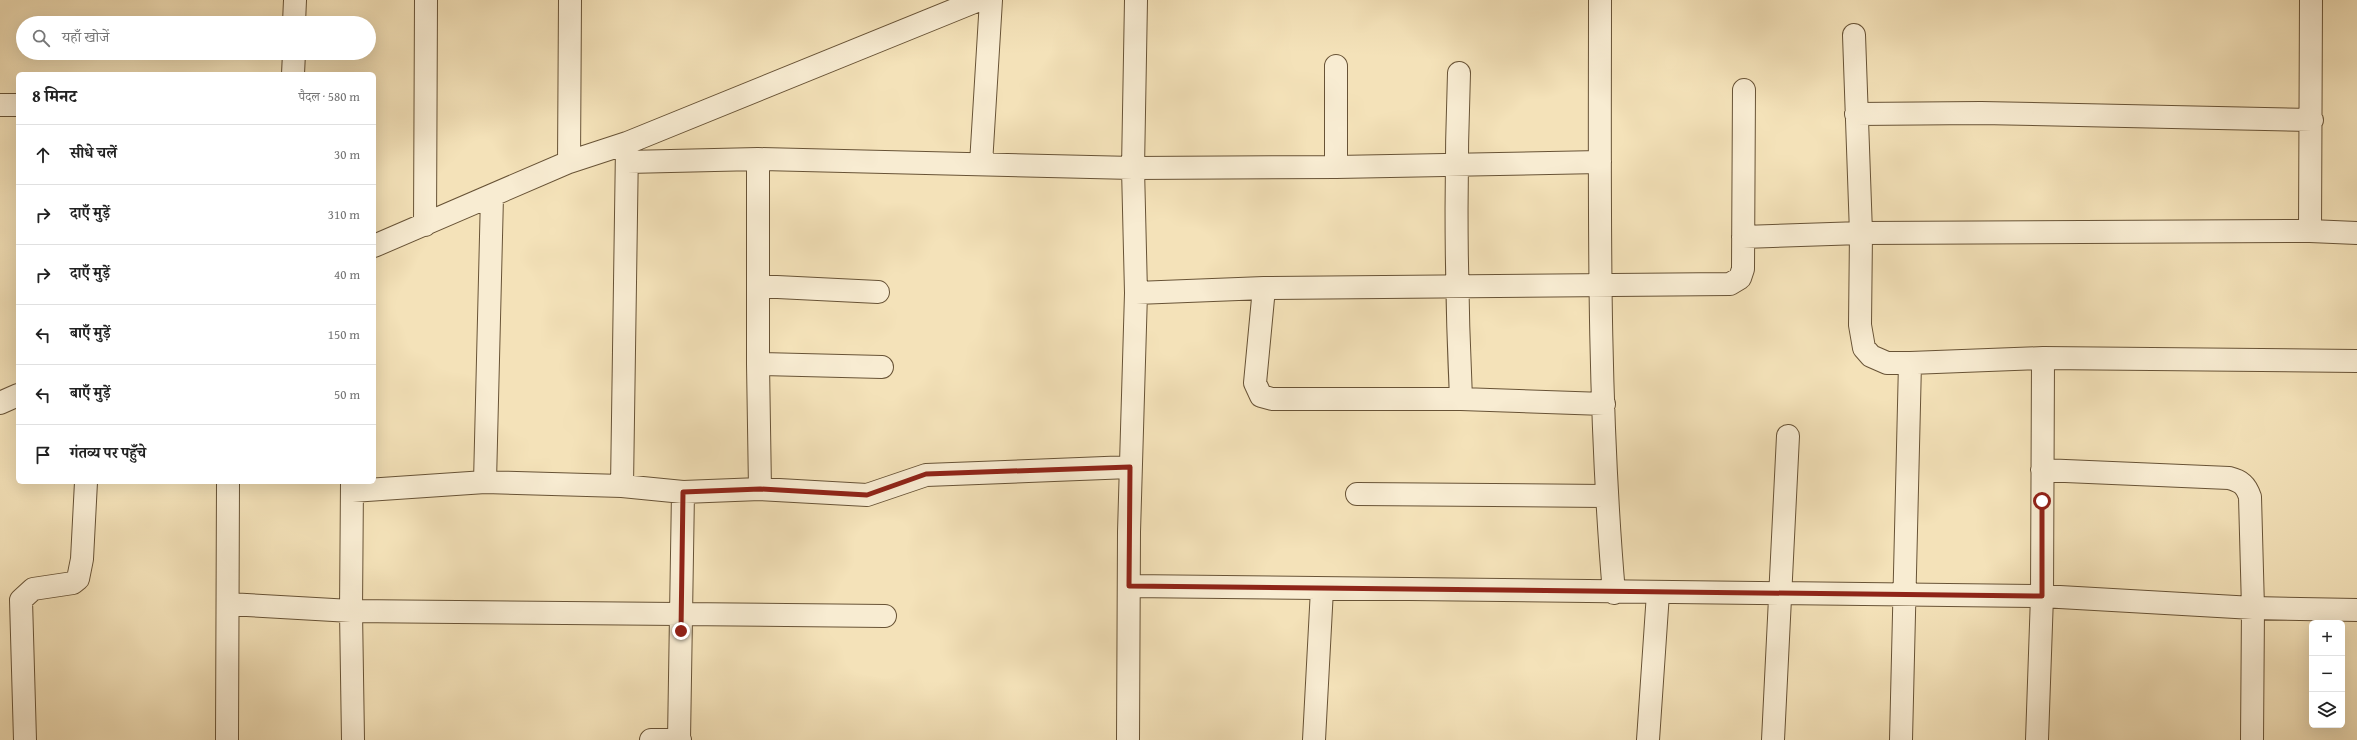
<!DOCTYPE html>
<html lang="hi">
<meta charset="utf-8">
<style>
:root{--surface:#fff;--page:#f2f2f2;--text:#222;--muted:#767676;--line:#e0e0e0}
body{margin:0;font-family:"Gentium Book Plus","Noto Serif Devanagari",serif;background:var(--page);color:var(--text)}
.controls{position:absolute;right:12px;bottom:12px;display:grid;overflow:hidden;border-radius:6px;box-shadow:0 4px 16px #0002}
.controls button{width:36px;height:36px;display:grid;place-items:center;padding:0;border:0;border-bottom:1px solid var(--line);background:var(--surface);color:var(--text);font:20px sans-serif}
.stop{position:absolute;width:12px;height:12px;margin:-9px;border:3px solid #8f2418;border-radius:50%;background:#fff}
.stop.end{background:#8f2418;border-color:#fff;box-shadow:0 1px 4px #0008}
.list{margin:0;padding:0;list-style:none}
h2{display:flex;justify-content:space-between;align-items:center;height:52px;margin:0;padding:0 16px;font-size:17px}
h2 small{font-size:13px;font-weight:400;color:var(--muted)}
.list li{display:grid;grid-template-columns:26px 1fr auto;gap:12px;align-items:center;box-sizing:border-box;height:60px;padding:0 16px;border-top:1px solid var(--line)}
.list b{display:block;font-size:15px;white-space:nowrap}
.list em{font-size:13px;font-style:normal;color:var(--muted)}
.icon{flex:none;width:22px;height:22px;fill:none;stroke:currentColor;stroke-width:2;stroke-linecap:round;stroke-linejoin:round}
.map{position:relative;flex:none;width:2357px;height:740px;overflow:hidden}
.search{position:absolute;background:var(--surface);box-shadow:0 4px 16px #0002;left:16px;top:16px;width:360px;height:44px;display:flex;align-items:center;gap:10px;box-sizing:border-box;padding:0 14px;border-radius:22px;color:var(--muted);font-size:15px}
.panel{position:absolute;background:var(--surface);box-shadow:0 4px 16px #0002;left:16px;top:72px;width:360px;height:412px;border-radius:6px}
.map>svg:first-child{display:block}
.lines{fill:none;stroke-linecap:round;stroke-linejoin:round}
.minor-casing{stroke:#685336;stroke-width:24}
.minor{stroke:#f8ecd2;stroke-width:22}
.route{stroke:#8f2418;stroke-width:5}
</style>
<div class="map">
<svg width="2357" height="740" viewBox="0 0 2357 740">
<rect width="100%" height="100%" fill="#f4e2b9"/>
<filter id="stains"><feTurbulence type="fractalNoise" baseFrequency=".005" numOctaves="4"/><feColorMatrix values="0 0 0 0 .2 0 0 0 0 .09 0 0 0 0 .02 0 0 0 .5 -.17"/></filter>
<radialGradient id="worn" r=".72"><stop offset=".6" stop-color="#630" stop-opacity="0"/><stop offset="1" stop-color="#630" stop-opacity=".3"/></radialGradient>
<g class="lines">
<g class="minor-casing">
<path id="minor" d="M1600 0C1600 198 1597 396 1614 593
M294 23 295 0
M1854 35 1861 233 1860 325 1864 348 1871 356 1887 363H1910L2043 358 2357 361
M1336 66V167
M1459 73C1455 182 1456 290 1461 399
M293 74 294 53
M0 105H18
M1856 114 1981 113 2312 120
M758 159V364L760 489
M569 162 570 0
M627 162 758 159 1133 168 1336 167 1600 162
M981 164 991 0
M425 225 426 0
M2310 231 2311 0
M1743 237 1861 233 2310 231 2357 233
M374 246 569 162 627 143 979 0
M758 286 878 292
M1264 288 1255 383 1261 396 1272 399H1461L1604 404
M1136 293 1264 288 1730 284 1740 278 1743 269 1744 90
M758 364 882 367
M0 403 18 395
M2042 470 2229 478C2241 481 2246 485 2250 497L2253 608 2252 740
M352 482 351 611 353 740
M485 482 492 196
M622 486 627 147
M352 491 485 482 622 486 683 492 760 489 867 495 926 475 1130 467
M1357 494 1605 496
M1129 586 2042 596 2253 608 2357 610
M228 604 351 611 885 616
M25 740 21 600 33 589 73 583 78 579 82 559 86 482
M227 740 228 482
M651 740H680
M679 740 683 492
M1128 740 1129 532 1136 293 1133 168 1136 0
M1314 740 1322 589
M1648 740 1658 593
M1773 740 1788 436
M1901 740 1910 363
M2037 740 2042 596 2043 358"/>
</g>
<use href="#minor" class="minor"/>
</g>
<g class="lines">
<path class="route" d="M681 631 683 492 760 489 867 495 926 474 1130 467 1129 586 2042 596V501"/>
</g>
<rect width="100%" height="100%" filter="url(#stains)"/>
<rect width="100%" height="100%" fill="url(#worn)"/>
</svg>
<div class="controls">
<button>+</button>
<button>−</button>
<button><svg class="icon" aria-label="layers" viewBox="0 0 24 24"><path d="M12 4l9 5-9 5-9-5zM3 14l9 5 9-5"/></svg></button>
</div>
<div class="stop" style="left:2042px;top:501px"></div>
<div class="stop end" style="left:681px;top:631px"></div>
<div class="search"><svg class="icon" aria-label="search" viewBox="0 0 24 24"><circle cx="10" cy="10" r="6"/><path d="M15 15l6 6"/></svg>यहाँ खोजें</div>
<section class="panel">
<h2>8 मिनट<small>पैदल · 580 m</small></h2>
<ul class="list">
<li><svg class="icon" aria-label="ahead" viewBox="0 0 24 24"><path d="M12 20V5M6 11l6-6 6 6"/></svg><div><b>सीधे चलें</b></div><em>30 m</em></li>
<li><svg class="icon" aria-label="right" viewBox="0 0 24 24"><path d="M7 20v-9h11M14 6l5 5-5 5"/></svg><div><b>दाएँ मुड़ें</b></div><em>310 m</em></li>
<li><svg class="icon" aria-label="right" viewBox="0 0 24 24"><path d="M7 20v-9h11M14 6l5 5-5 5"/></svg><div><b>दाएँ मुड़ें</b></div><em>40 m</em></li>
<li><svg class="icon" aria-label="left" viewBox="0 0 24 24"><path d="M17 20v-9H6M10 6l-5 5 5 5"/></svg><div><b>बाएँ मुड़ें</b></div><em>150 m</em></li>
<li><svg class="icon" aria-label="left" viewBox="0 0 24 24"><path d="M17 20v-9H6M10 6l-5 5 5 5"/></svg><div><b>बाएँ मुड़ें</b></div><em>50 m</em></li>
<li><svg class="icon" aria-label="arrive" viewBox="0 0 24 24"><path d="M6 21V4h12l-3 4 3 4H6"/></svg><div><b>गंतव्य पर पहुँचे</b></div></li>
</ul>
</section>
</div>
